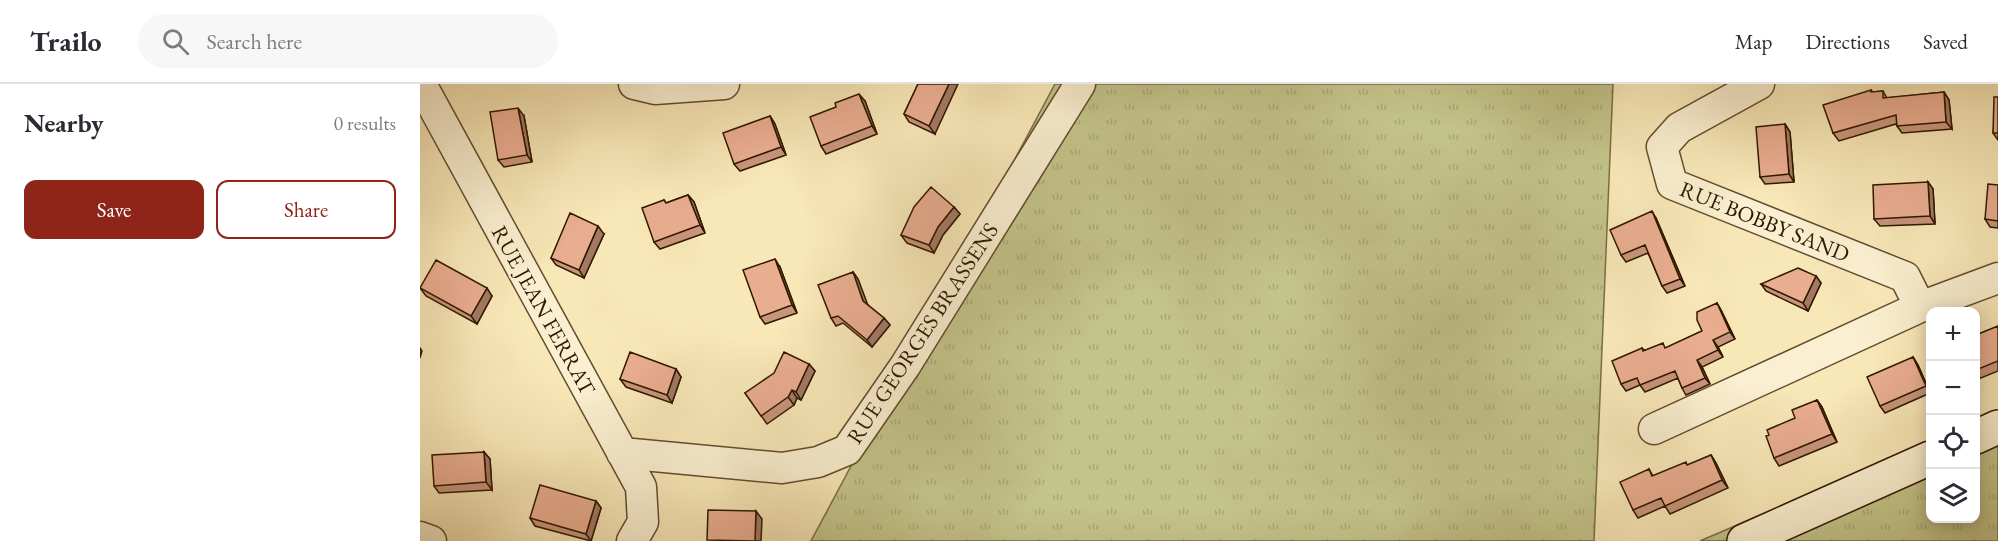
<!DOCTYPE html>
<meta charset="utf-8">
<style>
:root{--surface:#fff;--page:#f7f7f7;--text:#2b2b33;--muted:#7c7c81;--line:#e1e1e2;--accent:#8f2418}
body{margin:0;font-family:"EB Garamond",serif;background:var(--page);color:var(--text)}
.controls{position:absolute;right:18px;bottom:18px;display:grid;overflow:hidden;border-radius:12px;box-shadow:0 3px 15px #0003}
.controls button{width:54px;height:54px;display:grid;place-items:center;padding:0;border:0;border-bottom:2px solid var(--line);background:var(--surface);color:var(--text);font:30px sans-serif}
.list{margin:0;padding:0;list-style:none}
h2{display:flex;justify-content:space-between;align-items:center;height:78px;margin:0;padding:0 24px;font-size:26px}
h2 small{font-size:20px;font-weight:400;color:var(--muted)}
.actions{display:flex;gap:12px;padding:18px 24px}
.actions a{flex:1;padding:14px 0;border:2px solid var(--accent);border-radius:12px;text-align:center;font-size:21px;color:var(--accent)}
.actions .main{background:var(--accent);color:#fff}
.icon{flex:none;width:33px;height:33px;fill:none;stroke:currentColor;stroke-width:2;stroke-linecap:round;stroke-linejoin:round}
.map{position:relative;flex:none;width:1578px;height:457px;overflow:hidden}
header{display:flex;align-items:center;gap:36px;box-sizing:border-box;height:84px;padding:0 30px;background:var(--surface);border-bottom:2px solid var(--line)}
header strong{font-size:28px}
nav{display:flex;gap:33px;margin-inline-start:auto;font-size:21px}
.search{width:420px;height:54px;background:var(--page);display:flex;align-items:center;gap:15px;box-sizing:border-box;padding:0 21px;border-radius:33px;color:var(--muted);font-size:22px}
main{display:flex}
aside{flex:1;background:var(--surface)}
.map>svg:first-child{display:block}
.grass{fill:url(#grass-tufts);stroke:#7a6e45;stroke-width:1.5}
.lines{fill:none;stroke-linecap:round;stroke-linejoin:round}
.street-casing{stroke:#624c2e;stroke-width:33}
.secondary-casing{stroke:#301900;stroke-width:36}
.street{stroke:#faefd0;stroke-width:30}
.secondary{stroke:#faefd0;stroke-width:33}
.wall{fill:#c8957c;stroke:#301900;stroke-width:1.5}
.shaded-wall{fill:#a37965;stroke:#301900;stroke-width:1.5}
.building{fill:#e9ad90;stroke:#301900;stroke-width:1.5}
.labels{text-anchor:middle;stroke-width:4.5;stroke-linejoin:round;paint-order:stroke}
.street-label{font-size:22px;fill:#301900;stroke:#faefd0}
</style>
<header>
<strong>Trailo</strong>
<div class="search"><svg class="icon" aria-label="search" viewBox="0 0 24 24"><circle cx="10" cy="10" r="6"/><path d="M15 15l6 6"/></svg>Search here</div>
<nav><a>Map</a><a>Directions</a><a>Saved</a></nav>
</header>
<main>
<aside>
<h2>Nearby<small>0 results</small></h2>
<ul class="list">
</ul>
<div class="actions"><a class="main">Save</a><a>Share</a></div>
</aside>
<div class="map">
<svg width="1578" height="457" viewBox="0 0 1578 457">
<defs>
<pattern id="grass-tufts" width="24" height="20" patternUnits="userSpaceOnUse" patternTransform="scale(1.5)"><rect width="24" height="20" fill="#c3c48a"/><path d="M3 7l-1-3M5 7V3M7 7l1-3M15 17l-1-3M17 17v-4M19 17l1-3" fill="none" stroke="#a8a875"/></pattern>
</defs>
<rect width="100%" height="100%" fill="#f8e7b7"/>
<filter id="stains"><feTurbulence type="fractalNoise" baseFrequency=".00333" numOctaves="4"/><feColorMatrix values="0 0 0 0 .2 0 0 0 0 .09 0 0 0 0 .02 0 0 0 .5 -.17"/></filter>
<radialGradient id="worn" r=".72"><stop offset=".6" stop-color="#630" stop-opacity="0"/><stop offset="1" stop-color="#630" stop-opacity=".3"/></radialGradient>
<path class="grass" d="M635 0H1193L1174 457H391Z
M1578 329V457H1280L1510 358V434H1556V339Z"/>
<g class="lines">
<g class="street-casing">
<path id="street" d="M1 0 221 403 223 438 212 457
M214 0 235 5 304 0
M1339 0 1259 44 1242 63 1252 100 1485 193 1500 223
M1234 345 1500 223 1578 194
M202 369 362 384 398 378 427 366 485 282 660 0
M0 453 11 457"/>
</g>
<g class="secondary-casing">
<path id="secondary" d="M1556 353 1578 343
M1324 457 1510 374"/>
</g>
<use href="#street" class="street"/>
<use href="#secondary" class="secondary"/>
</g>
<path class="wall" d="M498 0 515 50 489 38 484 30Z
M1451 6 1453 8 1463 7 1467 14 1524 8 1529 16 1532 45 1482 49 1477 42 1476 40 1419 57 1413 49Z
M1578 13V56L1573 49Z
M445 17 457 50 406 70 401 62Z
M104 32 112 78 84 83 78 76Z
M350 32 355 40 366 71 320 87 314 80Z
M1365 40 1370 48 1374 98 1345 100 1340 93Z
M1508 98 1513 105 1515 140 1460 142 1454 135Z
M1578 101V144L1570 143 1565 135Z
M268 111 274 118 285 149 240 165 234 158 244 116 246 119Z
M534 123 540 130 523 151 514 169 487 159 481 151Z
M1236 134 1265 202 1247 209 1242 202 1228 169 1206 178 1201 171Z
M184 150 164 194 136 181 131 174Z
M360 183 377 229 345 240 340 233Z
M433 188 438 195 447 220 464 234 470 241 452 263 423 239 416 242 411 234Z
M1396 192 1401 199 1388 227 1346 207 1341 200Z
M0 204 72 212 57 240 6 212Z
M1297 219 1301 226 1315 255 1298 263 1303 273 1282 283 1290 300 1266 311 1262 304 1258 294 1225 308 1220 301 1206 307 1201 300 1222 264 1224 266 1246 264 1282 247Z
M1578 242V287L1556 296V251Z
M1493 273 1498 281 1510 309 1465 329 1460 322Z
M389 280 395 287 381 316 377 314 374 321 347 340 325 309Z
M256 285 261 293 252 319 206 303 200 295Z
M1397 316 1402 323 1417 358 1359 382 1354 374 1375 334Z
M64 368 70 375 72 406 19 409 14 402Z
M1291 371 1296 379 1308 404 1250 430 1245 422 1218 434 1213 426 1229 385 1233 392 1268 381Z
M176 417 181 424 171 457 115 442 110 434Z"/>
<path class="shaded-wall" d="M529 0H538L515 50 509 42Z
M1524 8 1529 16 1532 45 1526 38Z
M439 10 445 17 457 50 452 42Z
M98 24 104 32 112 78 107 71Z
M350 32 355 40 366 71 361 63Z
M1365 40 1370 48 1374 98 1369 90Z
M1508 98 1513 105 1515 140 1510 132Z
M268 111 274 118 285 149 280 141Z
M534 123 540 130 523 151 514 169 509 161 518 143Z
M1232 127 1236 134 1265 202 1260 195Z
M178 142 184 150 164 194 159 186Z
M355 175 360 183 377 229 372 221Z
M433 188 438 195 449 224 443 217Z
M1396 192 1401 199 1388 227 1383 219Z
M67 204 72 212 57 240 51 232Z
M1297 219 1301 226 1315 255 1310 248Z
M464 234 470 241 452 263 447 256Z
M1293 256 1298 263 1303 273 1298 266Z
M0 264 2 267 0 274Z
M1493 273 1498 281 1510 308 1506 302Z
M1277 276 1282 283 1290 300 1285 294Z
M389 280 395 287 381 316 376 308Z
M256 285 261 293 252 319 247 311Z
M372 306 377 314 374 321 368 313Z
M1397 316 1402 323 1417 358 1412 350Z
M64 368 70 375 72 406 66 398Z
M1291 371 1296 379 1308 404 1302 396Z
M176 417 181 424 171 457 166 450Z
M336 427 342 435 341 457H335Z"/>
<path class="building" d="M498 0H529L509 42 484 30Z
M1451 6V8L1463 7V14L1524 8 1526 38 1477 42 1476 31 1413 49 1403 21Z
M439 10 452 42 401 62 390 33 416 23 415 19Z
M1574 13H1578V49H1573Z
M98 24 107 71 78 76 70 28Z
M350 32 361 63 314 80 303 49Z
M1365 40 1369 90 1340 93 1336 43Z
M1508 98 1510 132 1454 135 1453 101Z
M1568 100 1578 101V137L1565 135Z
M511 103 534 123 518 143 509 161 481 151 494 123Z
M268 111 280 141 234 158 222 124 244 116 246 119Z
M1232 127 1260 195 1242 202 1225 161 1201 171 1190 146Z
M150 129 178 142 159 186 131 174Z
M355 175 372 221 340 233 323 186Z
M16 176 67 204 51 232 0 204Z
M1378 184 1396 192 1383 219 1341 200Z
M433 188 443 217 464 234 447 256 418 232 411 234 398 201Z
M1297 219 1310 248 1293 256 1298 266 1277 276 1285 294 1262 304 1255 287 1220 301 1217 294 1201 300 1192 277 1222 264 1223 267 1243 259 1245 264 1282 247 1277 236V228Z
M1578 242V277L1556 286V251Z
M210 268 256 285 247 311 200 295Z
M364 268 389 280 376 308 372 306 368 313 341 332 325 309 354 289Z
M1493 273 1506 302 1460 322 1447 293Z
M1397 316 1412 350 1354 374 1346 352 1349 351 1347 346 1375 334 1372 326Z
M64 368 66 398 14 402 12 371Z
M1291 371 1302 396 1245 422 1241 414 1213 426 1200 398 1229 385 1232 392 1266 378 1267 381Z
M120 401 176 417 166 450 110 434Z
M288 426 336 427 335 457 287 456Z"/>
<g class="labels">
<g class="street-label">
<text transform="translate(1345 137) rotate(22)" y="8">RUE BOBBY SAND</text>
<text transform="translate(124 226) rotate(61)" y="8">RUE JEAN FERRAT</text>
<text transform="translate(502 249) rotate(-57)" y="8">RUE GEORGES BRASSENS</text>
</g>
</g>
<rect width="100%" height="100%" filter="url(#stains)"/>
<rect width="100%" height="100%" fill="url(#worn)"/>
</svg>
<div class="controls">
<button>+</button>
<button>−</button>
<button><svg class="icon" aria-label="locate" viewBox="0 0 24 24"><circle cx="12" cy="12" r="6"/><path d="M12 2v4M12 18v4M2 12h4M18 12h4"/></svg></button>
<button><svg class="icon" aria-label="layers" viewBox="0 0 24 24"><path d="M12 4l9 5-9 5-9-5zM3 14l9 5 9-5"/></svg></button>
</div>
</div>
</main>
